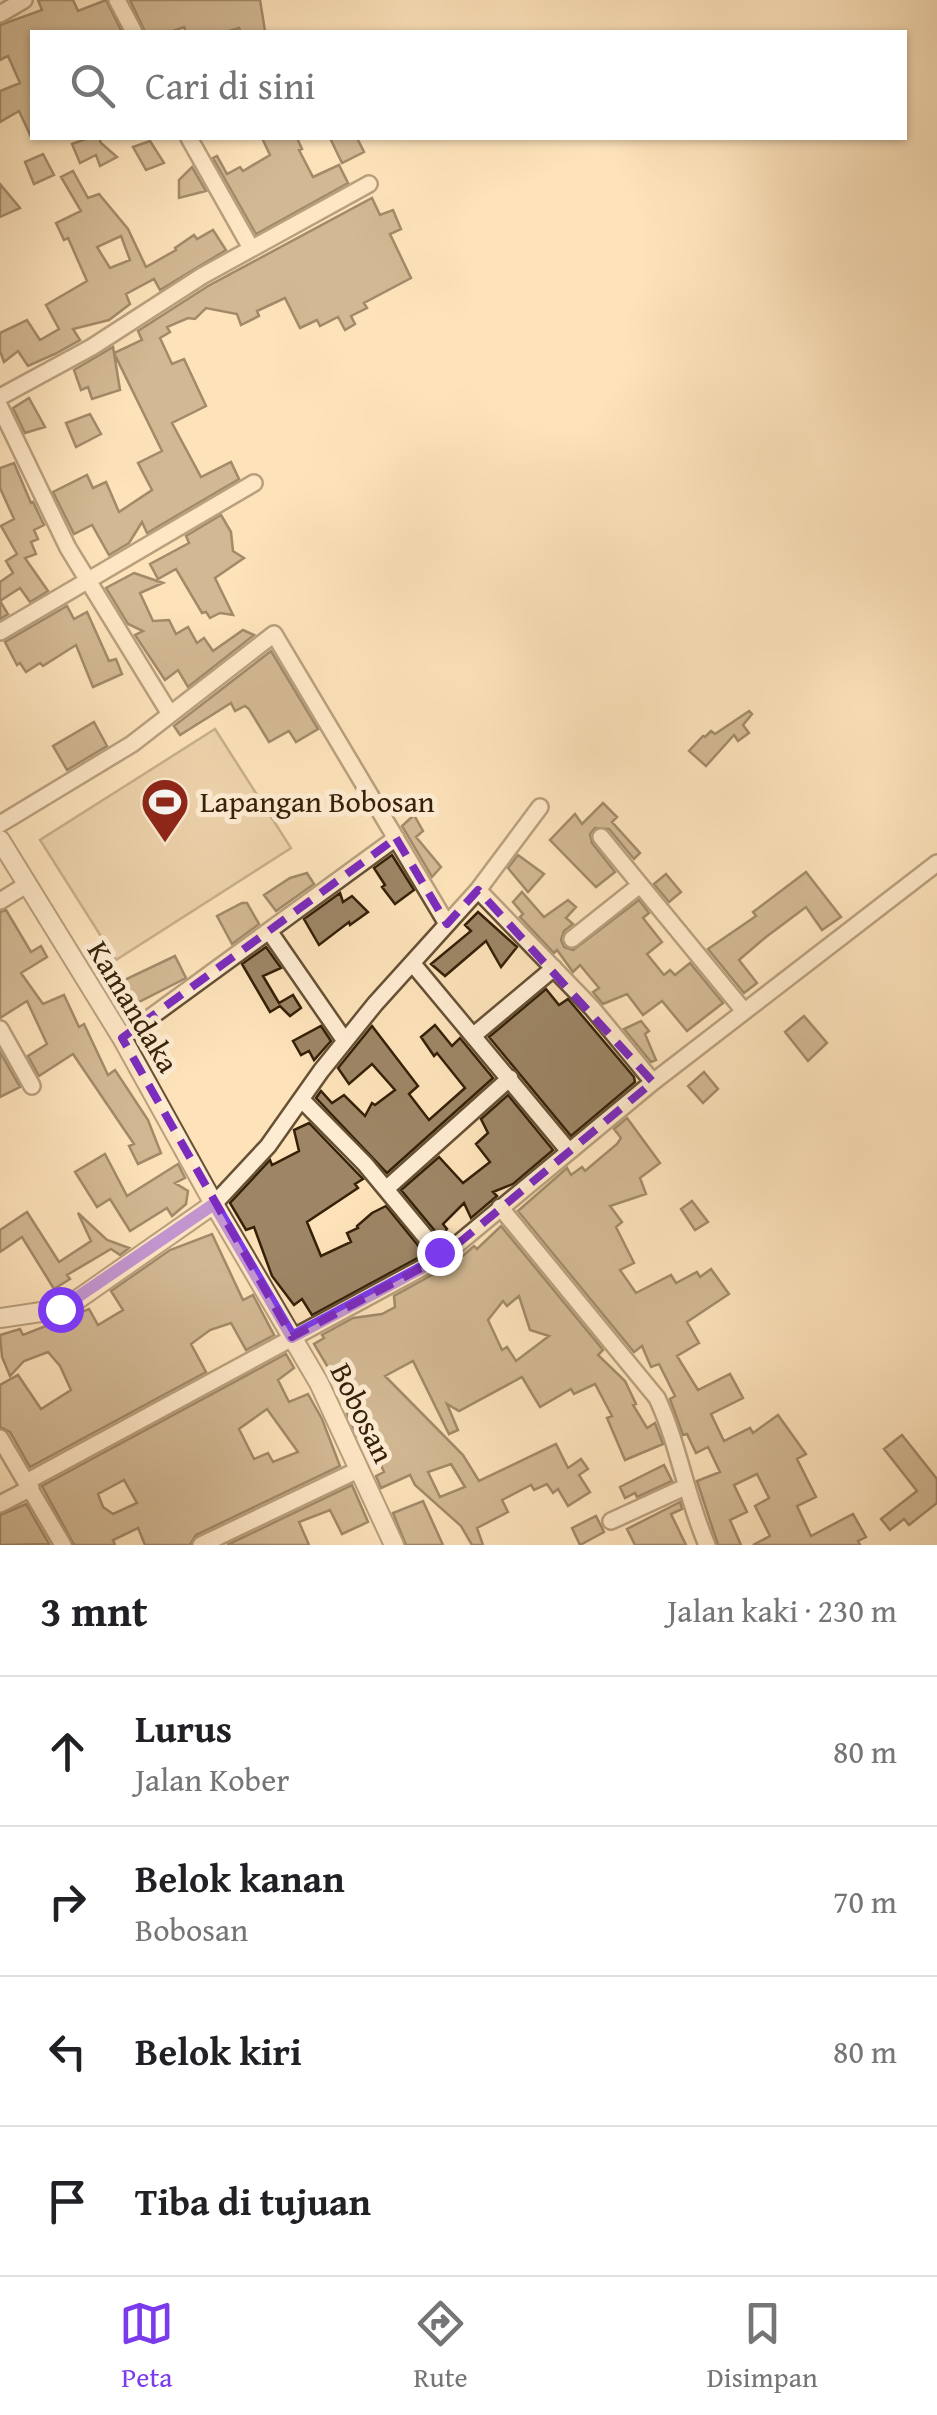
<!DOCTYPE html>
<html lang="id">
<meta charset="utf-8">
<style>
:root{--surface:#fff;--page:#f2f2f2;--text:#202124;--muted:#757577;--line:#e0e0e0;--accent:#7c3aed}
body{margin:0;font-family:"Gentium Book Plus",serif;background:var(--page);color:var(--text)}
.stop{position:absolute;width:30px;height:30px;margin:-22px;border:8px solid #7c3aed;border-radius:50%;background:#fff}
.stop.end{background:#7c3aed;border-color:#fff;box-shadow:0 2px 10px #0008}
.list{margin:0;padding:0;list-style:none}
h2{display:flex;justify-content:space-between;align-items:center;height:130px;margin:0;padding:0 40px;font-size:42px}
h2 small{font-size:32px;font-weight:400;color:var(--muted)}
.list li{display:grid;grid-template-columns:65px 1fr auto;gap:30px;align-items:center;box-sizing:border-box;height:150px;padding:0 40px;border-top:2px solid var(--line)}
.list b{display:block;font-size:38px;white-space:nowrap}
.list p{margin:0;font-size:32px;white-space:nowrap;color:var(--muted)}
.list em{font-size:32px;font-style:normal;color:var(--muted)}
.icon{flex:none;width:55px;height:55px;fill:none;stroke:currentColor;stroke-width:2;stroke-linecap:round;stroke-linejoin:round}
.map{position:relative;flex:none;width:937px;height:1545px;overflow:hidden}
.search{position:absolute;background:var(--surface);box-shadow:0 2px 8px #0004;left:30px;right:30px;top:30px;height:110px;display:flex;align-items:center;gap:25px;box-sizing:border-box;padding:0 35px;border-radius:0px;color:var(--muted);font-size:38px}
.sheet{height:730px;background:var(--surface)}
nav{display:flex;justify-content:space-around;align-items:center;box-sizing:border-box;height:140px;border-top:2px solid var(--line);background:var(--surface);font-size:28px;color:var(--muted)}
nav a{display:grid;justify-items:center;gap:5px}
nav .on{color:var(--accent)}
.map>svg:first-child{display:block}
.green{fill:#dbc19c;stroke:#887152;stroke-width:2.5}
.building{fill:#9d8565;stroke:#352108;stroke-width:2.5;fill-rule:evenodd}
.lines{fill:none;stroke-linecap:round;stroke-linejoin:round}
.minor-casing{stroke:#675134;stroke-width:20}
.tertiary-casing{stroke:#675134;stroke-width:22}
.minor{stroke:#feecd2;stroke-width:15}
.tertiary{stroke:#feecd2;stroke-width:18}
.route{stroke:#7c3aed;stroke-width:12}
.marked{fill:none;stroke:#7b2cbf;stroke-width:8;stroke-dasharray:20 12;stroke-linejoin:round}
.labels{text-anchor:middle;stroke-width:10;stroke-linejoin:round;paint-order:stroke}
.poi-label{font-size:30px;fill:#352108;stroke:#feecd2;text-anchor:start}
.street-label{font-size:30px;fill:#352108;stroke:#feecd2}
</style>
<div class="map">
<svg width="937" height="1545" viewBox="0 0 937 1545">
<rect width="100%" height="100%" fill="#fde2ba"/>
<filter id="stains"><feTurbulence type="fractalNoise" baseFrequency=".002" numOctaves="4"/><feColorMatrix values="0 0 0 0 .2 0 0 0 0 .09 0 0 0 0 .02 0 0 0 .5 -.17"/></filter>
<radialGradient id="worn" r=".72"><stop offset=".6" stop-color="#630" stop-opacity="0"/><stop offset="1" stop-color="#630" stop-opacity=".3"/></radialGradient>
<path class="green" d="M215 729 291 848 116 960 40 840Z"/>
<path class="building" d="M38 0H73L78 11 106 0 122 32H32V139L19 111 0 122V91L20 83 8 56 0 60V25L42 10Z
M130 0H260L265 31 241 32 239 28 225 32H186L184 27 170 32H145Z
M88 138H99L101 143 117 157 100 166 96 155 80 163 72 144Z
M262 138H297L302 149 299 150 313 177 339 165 348 183 256 234 213 158 217 156 227 174 240 167 243 171 270 155Z
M330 138H357L364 152 342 163Z
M150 141 164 163 146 170 133 147Z
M43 154 54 175 34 184 25 162Z
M192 167 206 191 179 198V180Z
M73 171 88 198 99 194 128 229 146 267 176 250 175 248 194 235 197 239 213 230 226 250 160 290 154 279 126 294 130 304 109 320 73 329 80 340 55 354 28 366 18 351 4 362 0 351V333L27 320 40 340 59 329 46 305 87 281 68 238 64 240 56 223 81 211 61 177ZM121 236 130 260 110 268 97 247Z
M0 184 20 208 0 217Z
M372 198 380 215 393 210 401 229 390 234 411 278 364 303 367 308 351 316 355 324 345 330 338 317 320 326 317 320 300 328 285 298 257 311 259 316 241 325 237 314 206 308 195 319 188 318 167 327 170 332 160 338 172 364 184 359 206 406 172 423 201 477 231 462 239 479 147 533 142 522 129 543 109 555 92 525 74 534 53 492 87 475 93 488 106 482 119 512 152 490 138 463 162 451 114 353 142 340 138 331 208 286Z
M113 347 120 390 92 399 88 387 81 390 74 370Z
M29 398 45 427 25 433 13 408Z
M90 414 101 434 76 447 66 423Z
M14 463 31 503 33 502 44 525 34 530 38 539 31 542 36 554 25 558 48 591 30 602 20 588 0 601 8 614 0 619V582L13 573 6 561 17 554 1 526 14 519 0 488V468Z
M221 515 231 532 233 551 244 558 215 578 233 615 220 613 210 618 206 612 202 613 176 569 158 579 150 564 189 543 186 536Z
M134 573 163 583 140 593 153 621 169 620 176 634 188 627 197 643 204 638 213 651 243 630 254 635 188 687 178 670 165 680 135 635 143 631 128 624 106 588Z
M67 606 74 619 87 612 109 661 116 659 122 674 93 687 76 645 43 666 40 663 26 672 20 663 17 665 5 642Z
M271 651 318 729 296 742 289 731 269 742 249 709 245 706 235 711 231 703 180 735 174 726Z
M749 711 752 714 743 725 749 733 738 741 734 735 706 766 689 751 703 736 705 737 711 731 715 734Z
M94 722 107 746 67 770 53 746Z
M603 803 617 817 612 822 640 853 634 859 609 829 595 828 590 834 592 843 615 872 596 887 550 840 575 814 582 824Z
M414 815 423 831 416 837 441 867 432 877 402 826Z
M392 855 414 890 395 904 382 887 385 885 374 868Z
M518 855 544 874 528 892 508 868Z
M806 872 841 917 822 930 806 907 766 937 739 960 757 983 744 993 708 949 756 916 753 912Z
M307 873 314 884 276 911 264 895 290 878Z
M666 874 681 892 669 902 654 884Z
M522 892 544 917 568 900 576 907 566 918 573 924 564 931 561 940 564 947 573 950 639 900 649 913 643 918 662 942 647 954 664 975 670 970 675 975 690 963 723 1003 687 1031 662 1001 643 1015 627 994 603 1004 593 992 599 988 580 965 573 972 557 950 554 953 520 917 523 914 513 902Z
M340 893 343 902 352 896 368 912 350 925 349 922 319 945 304 919Z
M242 903H247L259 924 232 944 217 916Z
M6 910 31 952 41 946 47 957 21 973 43 1004 64 995 79 1027 84 1024 108 1075 115 1070 148 1120 161 1153 138 1164 129 1146 134 1144 73 1054 39 1076 28 1056 47 1044 27 1001 0 1018V912Z
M478 912 517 947 501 967 486 941 445 976 431 964 471 931 465 925Z
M266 947 281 968 263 976 279 1003 293 995 301 1008 290 1016 280 1006 270 1012 242 964Z
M175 956 186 978 131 1006 120 982Z
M546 989 559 1005 568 999 634 1077 635 1082 571 1136 489 1037Z
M804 1016 827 1043 808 1061 785 1032Z
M641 1021 649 1031 645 1034 656 1060 651 1062 624 1029Z
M435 1025 452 1046 460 1038 493 1078 387 1173 316 1098 321 1091 332 1103 344 1095 365 1116 372 1103 375 1105 395 1090 372 1064 349 1084 338 1068 372 1026 418 1086 409 1094 429 1120 465 1088 437 1053 434 1056 421 1037Z
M321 1026 331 1041 314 1060 309 1051 301 1055 293 1041Z
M0 1052 20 1087 0 1097Z
M704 1072 718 1089 703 1103 688 1086Z
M508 1095 553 1150 513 1184 493 1192 497 1196 471 1218 464 1203 443 1224 447 1229 440 1237 401 1190 439 1157 463 1183 490 1162 476 1144 488 1133 481 1119Z
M627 1118 660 1163 640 1178 646 1194 610 1206 622 1222 616 1227 634 1263 620 1270 636 1293 671 1275 676 1283 697 1272 700 1277 711 1269 729 1294 687 1322 699 1343 677 1356 698 1390 730 1374 743 1398 711 1414 724 1441 750 1428 753 1433 778 1415 806 1454 797 1459 816 1497 797 1506 811 1536 853 1514 866 1537 858 1541 860 1545H753L770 1536 755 1506 769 1498 757 1474 734 1485 747 1512 730 1520 741 1545H718L697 1481 720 1472 708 1447 696 1453 687 1434 683 1435 670 1399 675 1396 659 1364 651 1367 642 1346 634 1352 518 1211 567 1168 571 1175 582 1167 585 1171 617 1144 621 1138 614 1129Z
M309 1123 363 1179 355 1184 358 1188 307 1222 321 1256 351 1242 347 1233 358 1228 357 1226 372 1213 386 1206 425 1254 312 1315 302 1299 294 1305 272 1276 254 1227 246 1230 230 1203 270 1160 272 1165 299 1151 294 1130Z
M105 1154 127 1196 178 1164 185 1178 175 1183 188 1191 186 1204 172 1216 167 1208 130 1231 110 1199 97 1207 75 1172Z
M692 1201 708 1222 695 1230 681 1209Z
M27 1212 59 1262 91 1241 78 1213 107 1240 129 1248 120 1255 111 1249 67 1275 70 1279 54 1289 22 1237 0 1252V1230Z
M501 1226 603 1350 598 1355 625 1381 636 1404 633 1405 647 1428 655 1423 663 1444 625 1460 607 1418 612 1416 595 1384 574 1394 571 1389 540 1407 522 1377 459 1411 447 1404 458 1430 449 1434 413 1361 385 1376 463 1455 479 1481 556 1444 568 1468 581 1459 588 1469 579 1475 590 1492 568 1506 558 1489 553 1493 547 1484 534 1490 531 1485 502 1500 508 1512 477 1528 483 1545H472L461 1526 415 1485 410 1475 381 1488 376 1476 384 1472 366 1431 357 1436 347 1414 354 1411 314 1344 324 1338 322 1335 353 1318 382 1314 395 1307 394 1296 457 1261 474 1246 477 1249ZM519 1296 530 1330 549 1336 516 1361 507 1347 502 1350 488 1320 503 1301 507 1306ZM451 1464 465 1487 440 1497 428 1472Z
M212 1234 243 1300 253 1295 274 1335 246 1350 231 1323 210 1330 191 1344 206 1372 30 1467 10 1432 0 1427V1385L18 1375 41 1409 71 1390 60 1366 48 1352 24 1361 10 1376 2 1357 0 1335 20 1329 23 1335 89 1309 98 1325 123 1310 111 1291 170 1250Z
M286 1354 294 1368 278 1380 289 1402 308 1394 322 1419 340 1466 196 1535 190 1545H145L138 1528 113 1540 115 1545H74L42 1486ZM267 1409 298 1452 273 1462 268 1453 254 1459 239 1429ZM124 1480 137 1503 113 1514 103 1507 98 1494Z
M902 1435 937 1479V1503L909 1525 904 1519 890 1530 881 1519 917 1491 884 1449Z
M664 1465 672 1481 637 1497 635 1493 625 1498 620 1487Z
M352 1485 368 1522 342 1534 330 1510 299 1522 309 1545H227Z
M423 1501 443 1545H406L393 1513Z
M680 1502 682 1509 671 1514 686 1545H635L627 1529Z
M26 1504 49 1544 0 1545V1515Z
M596 1516 604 1532 580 1545 572 1528Z"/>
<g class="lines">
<g class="minor-casing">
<path id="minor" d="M117 0 134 32
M0 14 24 0
M189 138 251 248
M0 397 92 347 202 276 369 184
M0 407 68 548 170 714
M0 632 254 483
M0 824 132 744 274 634 447 924
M601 837 744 1011
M478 890 592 1008 653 1082
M0 901 26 885
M269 931 345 1041
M572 939 640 885
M413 964 568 1150
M0 1029 32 1086
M474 1035 554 968
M122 1038 396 838
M302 1100 365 1164 442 1257
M386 1189 510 1078
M214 1204 268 1146 321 1071 375 1004 478 890 540 807
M500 1207 657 1398C679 1445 686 1497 707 1545
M0 1438 63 1545
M28 1481 442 1257 653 1082 937 863
M0 1504 31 1488
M611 1521 685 1487
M201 1545 360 1469"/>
</g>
<g class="tertiary-casing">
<path id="tertiary" d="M0 840 122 1038 214 1204 319 1383 394 1545
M0 1318 61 1309 74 1302 214 1204"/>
</g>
<use href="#minor" class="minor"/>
<use href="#tertiary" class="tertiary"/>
</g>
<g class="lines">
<path class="route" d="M60 1309 214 1204 292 1337 442 1257 439 1252"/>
</g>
<path d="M0 0H937V1545H0ZM396 838 447 924 478 890 653 1082 442 1257 292 1337 122 1038Z" fill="#fde2ba" fill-opacity=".55" fill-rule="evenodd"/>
<path class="marked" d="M396 838 447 924 478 890 653 1082 442 1257 292 1337 122 1038Z"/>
<defs>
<g id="stadium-pin" transform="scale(2.5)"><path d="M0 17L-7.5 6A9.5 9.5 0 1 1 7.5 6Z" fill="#8f2418" stroke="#feecd2"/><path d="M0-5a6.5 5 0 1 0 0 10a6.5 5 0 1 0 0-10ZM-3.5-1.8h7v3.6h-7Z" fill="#fff"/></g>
</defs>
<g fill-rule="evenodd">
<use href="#stadium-pin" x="165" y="802"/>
</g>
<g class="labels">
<g class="poi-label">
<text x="200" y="812">Lapangan Bobosan</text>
</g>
<g class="street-label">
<text transform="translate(133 1007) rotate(59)" y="10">Kamandaka</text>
<text transform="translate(362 1413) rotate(64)" y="10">Bobosan</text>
</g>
</g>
<rect width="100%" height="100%" filter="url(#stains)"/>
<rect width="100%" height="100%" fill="url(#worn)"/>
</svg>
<div class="stop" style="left:60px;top:1309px"></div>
<div class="stop end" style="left:439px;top:1252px"></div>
<div class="search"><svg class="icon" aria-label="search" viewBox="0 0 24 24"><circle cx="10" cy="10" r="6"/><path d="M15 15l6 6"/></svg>Cari di sini</div>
</div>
<section class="sheet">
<h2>3 mnt<small>Jalan kaki · 230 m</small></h2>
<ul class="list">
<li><svg class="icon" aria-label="ahead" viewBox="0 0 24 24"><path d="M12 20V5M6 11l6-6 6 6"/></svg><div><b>Lurus</b><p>Jalan Kober</p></div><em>80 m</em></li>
<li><svg class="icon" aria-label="right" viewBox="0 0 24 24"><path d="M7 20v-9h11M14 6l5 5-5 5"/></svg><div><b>Belok kanan</b><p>Bobosan</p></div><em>70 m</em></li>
<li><svg class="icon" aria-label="left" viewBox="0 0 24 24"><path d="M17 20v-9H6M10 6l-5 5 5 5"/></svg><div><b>Belok kiri</b></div><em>80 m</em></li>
<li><svg class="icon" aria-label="arrive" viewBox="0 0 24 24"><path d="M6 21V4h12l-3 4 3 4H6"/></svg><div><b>Tiba di tujuan</b></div></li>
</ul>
</section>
<nav>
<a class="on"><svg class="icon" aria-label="map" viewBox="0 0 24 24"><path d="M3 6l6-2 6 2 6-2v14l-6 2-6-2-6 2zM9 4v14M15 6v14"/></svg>Peta</a>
<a><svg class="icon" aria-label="directions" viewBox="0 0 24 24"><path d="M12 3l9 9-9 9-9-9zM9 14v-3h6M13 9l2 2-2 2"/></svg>Rute</a>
<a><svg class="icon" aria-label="saved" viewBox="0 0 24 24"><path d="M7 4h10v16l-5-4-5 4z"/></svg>Disimpan</a>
</nav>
